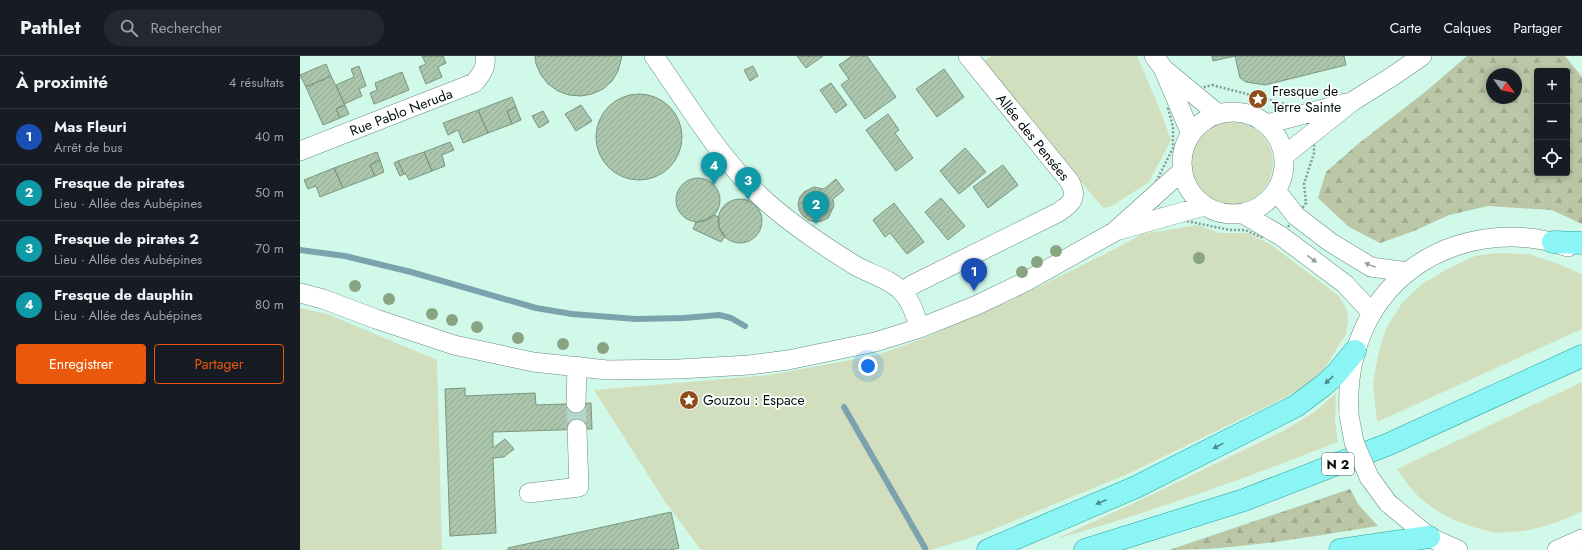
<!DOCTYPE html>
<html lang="fr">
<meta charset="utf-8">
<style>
:root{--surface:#171b24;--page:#242831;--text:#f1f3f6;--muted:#9ea1a6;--line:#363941;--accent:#ea580c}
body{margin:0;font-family:Jost,sans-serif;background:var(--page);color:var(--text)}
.controls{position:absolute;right:12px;top:12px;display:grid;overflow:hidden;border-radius:4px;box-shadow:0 2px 6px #0003}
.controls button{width:36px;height:36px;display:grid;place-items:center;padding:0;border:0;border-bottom:1px solid var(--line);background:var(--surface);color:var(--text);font:20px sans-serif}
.compass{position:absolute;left:1186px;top:12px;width:36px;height:36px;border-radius:50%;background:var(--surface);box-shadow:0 2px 6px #0003;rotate:123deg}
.you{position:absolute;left:568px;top:310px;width:14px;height:14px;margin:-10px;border:3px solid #fff;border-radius:50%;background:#1a73e8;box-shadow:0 0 0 6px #1a73e833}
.badge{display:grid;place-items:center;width:26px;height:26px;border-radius:50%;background:var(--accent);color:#fff;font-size:13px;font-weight:700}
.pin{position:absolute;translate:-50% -33px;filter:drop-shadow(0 1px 2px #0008)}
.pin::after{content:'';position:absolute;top:21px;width:14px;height:12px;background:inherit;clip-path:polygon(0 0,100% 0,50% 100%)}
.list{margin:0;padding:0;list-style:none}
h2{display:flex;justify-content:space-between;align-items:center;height:52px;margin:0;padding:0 16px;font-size:17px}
h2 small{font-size:13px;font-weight:400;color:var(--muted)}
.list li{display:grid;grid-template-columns:26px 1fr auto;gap:12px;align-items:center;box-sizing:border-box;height:56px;padding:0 16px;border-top:1px solid var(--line)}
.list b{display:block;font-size:15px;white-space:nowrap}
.list p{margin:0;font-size:13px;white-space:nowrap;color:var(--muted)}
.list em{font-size:13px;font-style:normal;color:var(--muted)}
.actions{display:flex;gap:8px;padding:12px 16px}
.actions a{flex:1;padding:9px 0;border:1px solid var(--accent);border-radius:4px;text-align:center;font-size:14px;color:var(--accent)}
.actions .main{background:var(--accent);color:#fff}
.icon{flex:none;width:22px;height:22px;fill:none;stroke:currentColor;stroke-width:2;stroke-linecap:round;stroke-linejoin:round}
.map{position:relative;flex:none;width:1282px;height:494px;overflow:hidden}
header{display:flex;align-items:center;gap:24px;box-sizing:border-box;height:56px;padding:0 20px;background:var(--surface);border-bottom:1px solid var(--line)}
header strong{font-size:19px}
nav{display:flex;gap:22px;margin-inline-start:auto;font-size:14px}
.search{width:280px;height:36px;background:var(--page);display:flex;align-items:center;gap:10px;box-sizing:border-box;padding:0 14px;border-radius:22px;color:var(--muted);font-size:15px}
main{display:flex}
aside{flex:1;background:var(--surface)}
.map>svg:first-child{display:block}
.green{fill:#d2dfbe}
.forest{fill:url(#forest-firs);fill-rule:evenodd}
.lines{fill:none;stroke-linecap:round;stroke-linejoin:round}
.stream{stroke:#7ba3ae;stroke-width:6}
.building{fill:url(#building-hatch);stroke:#7c957e}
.minor-tunnel{stroke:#b2d6c9;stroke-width:19;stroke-dasharray:19 10;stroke-linecap:butt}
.minor-casing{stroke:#688c7f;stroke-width:20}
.major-casing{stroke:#28a09e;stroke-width:23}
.path{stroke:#809d93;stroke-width:2.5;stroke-dasharray:2 2;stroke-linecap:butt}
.minor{stroke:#fff;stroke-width:19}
.major{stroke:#8af5f4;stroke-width:22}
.minor-bridge-casing{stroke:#688c7f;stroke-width:20;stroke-linecap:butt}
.minor-bridge{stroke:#fff;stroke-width:19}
.tree{fill:#88a482}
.oneway{fill:#9a9f9d}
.oneway2{fill:#4d8e8b}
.labels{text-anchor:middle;stroke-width:3.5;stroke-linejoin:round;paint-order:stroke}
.shield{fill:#fff;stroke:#4f5754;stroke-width:1}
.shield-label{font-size:13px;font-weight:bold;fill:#030f0b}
.poi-label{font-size:14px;fill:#030f0b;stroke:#fff;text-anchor:start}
.street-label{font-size:14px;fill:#030f0b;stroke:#fff}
</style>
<header>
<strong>Pathlet</strong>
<div class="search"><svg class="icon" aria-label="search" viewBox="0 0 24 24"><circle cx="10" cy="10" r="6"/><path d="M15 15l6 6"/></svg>Rechercher</div>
<nav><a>Carte</a><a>Calques</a><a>Partager</a></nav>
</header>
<main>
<aside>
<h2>À proximité<small>4 résultats</small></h2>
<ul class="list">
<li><span class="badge" style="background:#1a4fb4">1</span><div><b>Mas Fleuri</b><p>Arrêt de bus</p></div><em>40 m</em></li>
<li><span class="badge" style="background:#0f9aa8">2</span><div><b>Fresque de pirates</b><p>Lieu · Allée des Aubépines</p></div><em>50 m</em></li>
<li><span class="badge" style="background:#0f9aa8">3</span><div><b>Fresque de pirates 2</b><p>Lieu · Allée des Aubépines</p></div><em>70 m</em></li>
<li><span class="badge" style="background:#0f9aa8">4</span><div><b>Fresque de dauphin</b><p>Lieu · Allée des Aubépines</p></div><em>80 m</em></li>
</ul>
<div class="actions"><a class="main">Enregistrer</a><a>Partager</a></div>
</aside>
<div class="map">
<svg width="1282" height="494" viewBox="0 0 1282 494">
<defs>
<pattern id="forest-firs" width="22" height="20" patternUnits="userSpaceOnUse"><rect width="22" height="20" fill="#bac6a6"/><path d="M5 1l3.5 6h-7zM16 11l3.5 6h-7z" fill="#9ea98e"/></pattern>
<pattern id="building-hatch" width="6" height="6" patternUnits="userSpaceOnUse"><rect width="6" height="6" fill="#abc6ad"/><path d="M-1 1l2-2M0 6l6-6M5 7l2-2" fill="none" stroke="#92a994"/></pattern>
</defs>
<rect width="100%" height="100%" fill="#d1f9ea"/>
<path class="green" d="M691 0H837L861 56 871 84 849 126 812 150 803 152 682 6Z
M891 107a41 41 0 1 1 82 0a41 41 0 1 1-82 0Z
M898 169 919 177H948L970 188 1039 240 1047 254 1048 265 1046 278 1023 315 1002 333 830 417 682 478 631 494H401L364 444 294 334 470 319 577 299 622 283 714 243 819 191 842 178Z
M1196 197 1228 198 1256 207 1282 218V273L1077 366 1073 327 1079 295 1086 272 1102 247 1122 228 1147 213 1175 200Z
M0 252 27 258 137 304 142 494H0Z
M1282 326V455C1259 468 1215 481 1188 475 1166 470 1142 460 1125 446 1114 438 1105 424 1097 413Z
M1036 337 1035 366 1038 386C945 422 852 456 756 483L851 439 983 375 1013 357Z"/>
<path class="forest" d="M1167 0H1265L1282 21V168L1252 154 1188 150 1149 159 1114 175 1080 187 1049 171 1018 142 1026 116 1058 88 1125 36ZM1237 15H1267V117H1237ZM1192 18H1216V42H1192Z
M1050 433 1058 448 1078 470C1009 481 939 494 869 494Z"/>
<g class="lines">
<path class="stream" d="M0 194 45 200 111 216 236 252 272 258 336 263 384 262 419 259 431 262 445 270
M544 351 625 492"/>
</g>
<path class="building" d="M122 0H143L146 7 138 11 142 21 126 28 119 11 126 8Z
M235 0H322L318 15 312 25 303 33 292 38 281 40 269 39 258 35 248 28 241 19 236 8Z
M497 0H523L506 12Z
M552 0H567L596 41 565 63 541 29 549 23 539 9Z
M912 0H1044L1046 9 965 29 946 26 940 22 935 0 913 5Z
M26 8 31 20 6 31 0 19Z
M59 10 66 30 59 33 62 40 44 48 36 29 54 21 51 13Z
M453 10 458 20 450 25 444 14Z
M644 13 664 41 637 61 616 33Z
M102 16 109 34 74 48 70 37 77 34 75 27Z
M31 20 45 49 36 53 40 62 23 69 6 31Z
M531 27 547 49 536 57 520 34Z
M296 81a43 43 0 1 1 86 0a43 43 0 1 1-86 0Z
M212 41 216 51 207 55 212 68 188 77 178 54Z
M45 49 49 58 40 62 36 53Z
M281 49 292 65 276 75 265 58Z
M216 51 221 64 212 68 207 55Z
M178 54 188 77 163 87 158 74 148 79 143 67Z
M243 55 249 66 239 72 232 60Z
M588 58 599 74 595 77 613 102 596 115 566 74Z
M150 86 154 94 142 99 145 110 132 115 124 96Z
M665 92 686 116 659 138 640 115Z
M77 96 80 104 70 109 75 120 43 132 34 112Z
M124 96 132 115 109 124 106 118H104L98 105Z
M80 104 84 116 75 120 70 109Z
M98 105 104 118 100 120 94 107Z
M703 109 718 129 688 152 673 131Z
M34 112 43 132 20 141 16 130 8 133 4 124Z
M376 144a22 22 0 1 1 44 0a22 22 0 1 1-44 0Z
M536 123 544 134 533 143 534 150 528 162 522 165 515 166 508 164 503 160 499 154 498 148 500 141 504 136 514 131 524 133Z
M641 142 665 170 648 184 625 156Z
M418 165a22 22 0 1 1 44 0a22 22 0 1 1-44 0Z
M594 147 624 186 607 198 590 177 585 181 573 164Z
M414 159 419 161V171L425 180 421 186 393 173 396 166 405 164Z
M165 332V340L235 337 236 349 291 347 292 373 193 376V392L205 383 214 393 204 401 193 402 196 477 150 480 145 333Z
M371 456 379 492 371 494H208V492Z"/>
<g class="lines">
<path class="minor-tunnel" d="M276 347 277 373"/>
<g class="minor-casing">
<path id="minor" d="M354 0C387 47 417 98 458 138 487 166 522 189 556 210 570 218 593 224 603 237 612 246 615 260 620 272
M854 0 863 12 891 78
M865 14 918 58
M882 107a51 51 0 1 1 102 0a51 51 0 1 1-102 0Z
M967 68 1046 47
M0 95 174 27C181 19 187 11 185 0
M985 99 1053 45 1093 20 1122 0
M977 136 996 160 1030 186 1071 211 1108 216
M943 158 981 180 1045 228 1072 257
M819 174 904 150
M603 236 612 229 759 156C772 147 778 142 770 126L668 0
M0 237 23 243 76 263 154 289 233 306 307 314 379 313 449 309 488 304 575 286 620 272 677 249 725 226 814 176 882 115
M276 347 277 310
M1049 359C1047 324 1054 288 1072 257 1111 190 1197 165 1268 191
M229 437 279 431 277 373
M1088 447 1129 481 1158 494
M1257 494 1282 483"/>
</g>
<g class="major-casing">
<path id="major" d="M1253 186 1282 187
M688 494 836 431 996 350 1024 329 1035 319 1055 295
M785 494 944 444 1089 388 1282 300
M1040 494 1129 481"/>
</g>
<path class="path" d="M912 29 989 49 1007 57 1014 76V97L1004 128 1006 147 981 180 961 181 945 174H930L867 161 852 142 854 130 873 92V71L868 52 890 35Z"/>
<use href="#minor" class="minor"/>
<use href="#major" class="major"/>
<g class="minor-bridge-casing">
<path id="minor-bridge" d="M1049 359 1054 386 1069 421 1088 447"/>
</g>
<use href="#minor-bridge" class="minor-bridge"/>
</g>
<g class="tree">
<circle cx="756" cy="195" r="6"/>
<circle cx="899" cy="202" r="6"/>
<circle cx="737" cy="206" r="6"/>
<circle cx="722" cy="216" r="6"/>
<circle cx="55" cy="230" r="6"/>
<circle cx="89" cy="243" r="6"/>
<circle cx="132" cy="258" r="6"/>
<circle cx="152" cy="264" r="6"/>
<circle cx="177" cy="271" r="6"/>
<circle cx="218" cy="282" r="6"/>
<circle cx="263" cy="288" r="6"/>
<circle cx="303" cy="292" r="6"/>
</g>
<defs><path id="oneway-solid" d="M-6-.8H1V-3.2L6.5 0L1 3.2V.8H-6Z"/></defs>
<g class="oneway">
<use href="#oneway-solid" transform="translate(1012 203) rotate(36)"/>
<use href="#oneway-solid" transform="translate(1070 209) rotate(-158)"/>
</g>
<g class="oneway2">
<use href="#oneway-solid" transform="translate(1029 324) rotate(137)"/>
<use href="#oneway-solid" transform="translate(918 390) rotate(153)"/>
<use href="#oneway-solid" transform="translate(801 446) rotate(157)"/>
</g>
<defs>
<g id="sight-disc" transform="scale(1)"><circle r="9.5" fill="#8d4d18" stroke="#fff"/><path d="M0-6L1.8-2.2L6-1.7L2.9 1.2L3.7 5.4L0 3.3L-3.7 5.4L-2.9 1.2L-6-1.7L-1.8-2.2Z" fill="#fff"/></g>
</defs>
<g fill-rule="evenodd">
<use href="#sight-disc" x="958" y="43"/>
<use href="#sight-disc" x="389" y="344"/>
</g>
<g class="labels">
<rect class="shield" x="1022" y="397" width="32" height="22" rx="3"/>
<g class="shield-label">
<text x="1038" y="413">N 2</text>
</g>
<g class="poi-label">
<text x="972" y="40">Fresque de<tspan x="972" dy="16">Terre Sainte</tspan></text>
<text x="403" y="349">Gouzou : Espace</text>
</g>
<g class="street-label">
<text transform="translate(101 56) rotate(-21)" y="5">Rue Pablo Neruda</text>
<text transform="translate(733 81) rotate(51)" y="5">Allée des Pensées</text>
</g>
</g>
</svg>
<div class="controls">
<button>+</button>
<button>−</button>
<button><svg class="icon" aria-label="locate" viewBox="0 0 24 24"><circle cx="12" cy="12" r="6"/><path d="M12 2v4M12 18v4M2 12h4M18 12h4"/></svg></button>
</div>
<svg class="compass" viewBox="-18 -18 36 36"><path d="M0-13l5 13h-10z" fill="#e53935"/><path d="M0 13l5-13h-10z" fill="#9ea1a6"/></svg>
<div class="you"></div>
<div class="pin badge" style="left:674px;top:235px;background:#1a4fb4">1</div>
<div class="pin badge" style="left:516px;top:168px;background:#0f9aa8">2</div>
<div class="pin badge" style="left:448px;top:144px;background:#0f9aa8">3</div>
<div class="pin badge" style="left:414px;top:129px;background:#0f9aa8">4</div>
</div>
</main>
